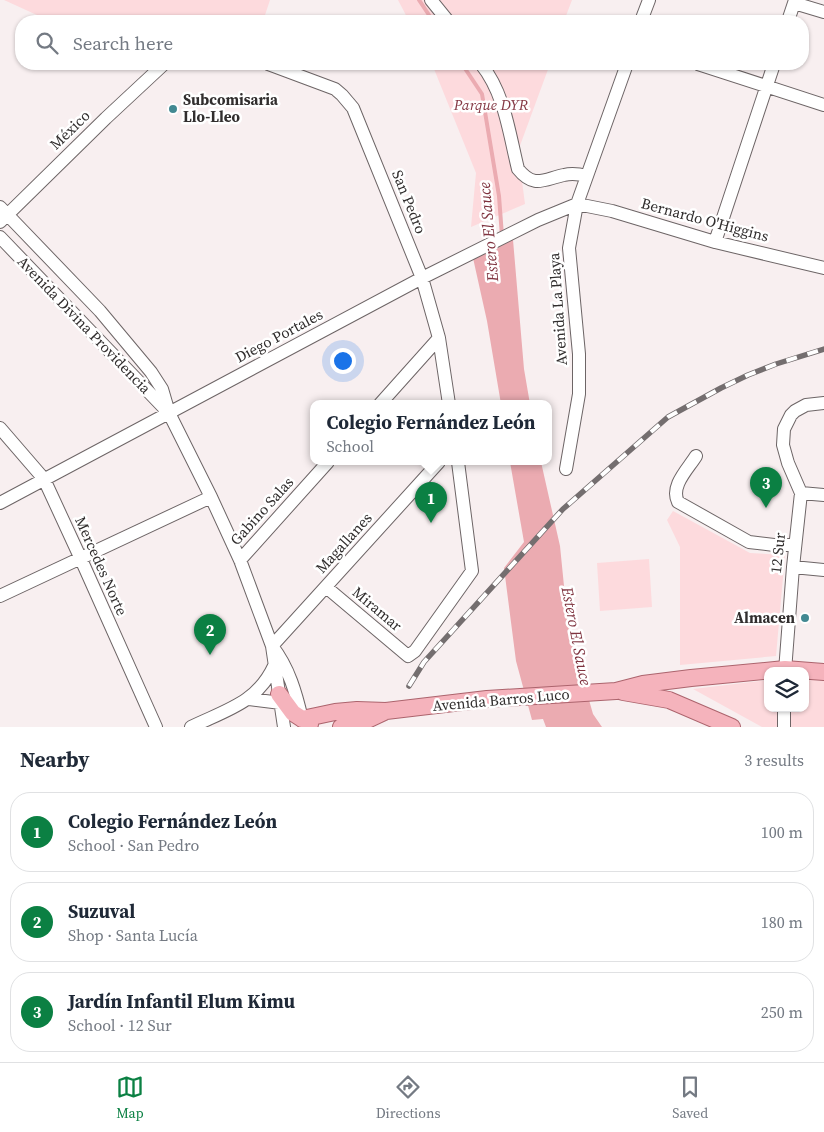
<!DOCTYPE html>
<meta charset="utf-8">
<style>
:root{--surface:#fff;--page:#f6f6f7;--text:#1f2937;--muted:#747a83;--line:#e0e1e3;--accent:#0b8043}
body{margin:0;font-family:"Source Serif 4",serif;background:var(--page);color:var(--text)}
.controls{position:absolute;right:15px;bottom:15px;display:grid;overflow:hidden;border-radius:10px;box-shadow:0 1px 4px #0004}
.controls button{width:45px;height:45px;display:grid;place-items:center;padding:0;border:0;border-bottom:1px solid var(--line);background:var(--surface);color:var(--text);font:25px sans-serif}
.you{position:absolute;left:342px;top:360px;width:18px;height:18px;margin:-12px;border:4px solid #fff;border-radius:50%;background:#1a73e8;box-shadow:0 0 0 8px #1a73e833}
.badge{display:grid;place-items:center;width:32px;height:32px;border-radius:50%;background:var(--accent);color:#fff;font-size:16px;font-weight:700}
.pin{position:absolute;translate:-50% -41px;filter:drop-shadow(0 1px 2px #0008)}
.pin::after{content:'';position:absolute;top:26px;width:18px;height:15px;background:inherit;clip-path:polygon(0 0,100% 0,50% 100%)}
.popup{position:absolute;left:310px;top:400px;width:242px;height:65px;box-sizing:border-box;display:grid;place-content:center;border-radius:10px;background:var(--surface);filter:drop-shadow(0 1px 4px #0005);font-size:16px;white-space:nowrap;color:var(--muted)}
.popup b{font-size:19px;color:var(--text)}
.popup::after{content:'';position:absolute;left:50%;top:100%;margin-left:-10px;border:10px solid transparent;border-top-color:var(--surface)}
.list{margin:0;padding:0;list-style:none}
h2{display:flex;justify-content:space-between;align-items:center;height:65px;margin:0;padding:0 20px;font-size:21px}
h2 small{font-size:16px;font-weight:400;color:var(--muted)}
.list li{display:grid;grid-template-columns:32px 1fr auto;gap:15px;align-items:center;box-sizing:border-box;height:80px;margin:0 10px 10px;padding:0 10px;border:1px solid var(--line);border-radius:20px}
.list b{display:block;font-size:19px;white-space:nowrap}
.list p{margin:0;font-size:16px;white-space:nowrap;color:var(--muted)}
.list em{font-size:16px;font-style:normal;color:var(--muted)}
.icon{flex:none;width:28px;height:28px;fill:none;stroke:currentColor;stroke-width:2;stroke-linecap:round;stroke-linejoin:round}
.map{position:relative;flex:none;width:824px;height:727px;overflow:hidden}
.search{position:absolute;background:var(--surface);box-shadow:0 1px 4px #0004;left:15px;right:15px;top:15px;height:55px;display:flex;align-items:center;gap:12px;box-sizing:border-box;padding:0 18px;border-radius:20px;color:var(--muted);font-size:19px}
.sheet{height:335px;background:var(--surface)}
nav{display:flex;justify-content:space-around;align-items:center;box-sizing:border-box;height:70px;border-top:1px solid var(--line);background:var(--surface);font-size:14px;color:var(--muted)}
nav a{display:grid;justify-items:center;gap:2px}
nav .on{color:var(--accent)}
.map>svg:first-child{display:block}
.green{fill:#fddadd}
.water{fill:#ebabb1}
.lines{fill:none;stroke-linecap:round;stroke-linejoin:round}
.stream{stroke:#ebabb1;stroke-width:4}
.minor-casing{stroke:#6d6566;stroke-width:14}
.major-casing{stroke:#ac646d;stroke-width:18}
.minor{stroke:#fff;stroke-width:12}
.major{stroke:#f5b3bc;stroke-width:16}
.rail-casing{stroke:#746e6f;stroke-width:5.5}
.rail{stroke:#fff;stroke-width:4;stroke-dasharray:11;stroke-linecap:butt}
.poi-dot{fill:#428992;stroke:#fff;stroke-width:2}
.labels{text-anchor:middle;stroke-width:5;stroke-linejoin:round;paint-order:stroke}
.poi-label{font-size:15px;font-weight:bold;fill:#312e2e;stroke:#fff;text-anchor:start}
.park-label{font-size:15px;font-style:italic;fill:#853844;stroke:#fff}
.street-label{font-size:15px;fill:#312e2e;stroke:#fff}
.water-label{font-size:16px;font-style:italic;fill:#7f333f;stroke:#fff}
</style>
<div class="map">
<svg width="824" height="727" viewBox="0 0 824 727">
<rect width="100%" height="100%" fill="#f8eff0"/>
<path class="green" d="M4 0H270L263 21H50Z
M398 0H572L564 21H409Z
M432 64H550L518 151 525 204 471 227 476 173Z
M673 511 750 553 785 555 776 656 680 665V547L667 520Z
M649 559 652 607 600 611 597 563Z
M805 679 824 681V727H762L693 689 768 680V708H805Z"/>
<path class="water" d="M512 228 524 369 530 404H501L487 321 471 249Z
M510 462H541L560 546 568 626 593 714 602 727H546L543 719 532 720 516 661 504 568 524 542Z"/>
<g class="lines">
<path class="stream" d="M419 0 433 21
M462 64 482 94 499 196 502 236"/>
<g class="minor-casing">
<path id="minor" d="M431 0 448 21
M794 3 824 12
M641 21 649 0
M788 21 795 0
M268 64 335 89 342 95 353 108 422 278 439 338 449 404
M481 64C505 94 509 133 518 169 534 189 544 179 564 175 572 173 579 174 587 176
M698 64 824 105
M577 204 612 211 715 242 824 268
M0 207 100 311 151 372 162 389 169 413 211 497 240 560 272 646 284 727
M0 222 106 118 164 64
M0 237 166 410
M715 242 774 64
M380 404 439 338
M0 428 44 479 80 557 156 727
M696 456C688 469 670 486 678 502L749 542 774 545H795
M566 469 579 394V354L569 248 577 204 627 64
M801 493 824 495
M0 503 422 278 538 220 577 204
M240 560 328 462
M793 567 824 570
M326 587 408 656 415 651 472 571 458 462
M0 596 211 497
M272 646 439 462
M272 646C289 668 296 693 302 719
M785 671 793 567 801 493 788 463 783 445 784 429 791 415 795 411 806 405 824 403
M249 699 281 703
M191 727C226 710 257 703 274 666
M784 727V708"/>
</g>
<g class="major-casing">
<path id="major" d="M623 692 669 700 732 727
M279 694 293 713 310 724
M302 719 335 712 357 710 386 711 487 699 616 691 643 684 691 678 785 669 824 672
M341 727 363 722 384 712"/>
</g>
<use href="#minor" class="minor"/>
<use href="#major" class="major"/>
<g class="rail-casing">
<path id="rail" d="M409 686 424 662 563 509 668 417 721 388 748 375 776 364 824 349"/>
</g>
<use href="#rail" class="rail"/>
</g>
<g class="poi-dot">
<circle cx="173" cy="109" r="5"/>
<circle cx="805" cy="618" r="5"/>
</g>
<g class="labels">
<g class="poi-label">
<text x="183" y="105">Subcomisaria<tspan x="183" dy="17">Llo-Lleo</tspan></text>
<text x="795" y="623" text-anchor="end">Almacen</text>
</g>
<g class="park-label">
<text x="491" y="110">Parque DYR</text>
</g>
<g class="street-label">
<text transform="translate(70 130) rotate(-44)" y="5">México</text>
<text transform="translate(409 202) rotate(68)" y="5">San Pedro</text>
<text transform="translate(705 220) rotate(15)" y="5">Bernardo O'Higgins</text>
<text transform="translate(558 309) rotate(-94)" y="5">Avenida La Playa</text>
<text transform="translate(84 325) rotate(46)" y="5">Avenida Divina Providencia</text>
<text transform="translate(279 336) rotate(-28)" y="5">Diego Portales</text>
<text transform="translate(262 511) rotate(-48)" y="5">Gabino Salas</text>
<text transform="translate(344 543) rotate(-48)" y="5">Magallanes</text>
<text transform="translate(778 553) rotate(-84)" y="5">12 Sur</text>
<text transform="translate(101 566) rotate(66)" y="5">Mercedes Norte</text>
<text transform="translate(377 609) rotate(40)" y="5">Miramar</text>
<text transform="translate(501 700) rotate(-5)" y="5">Avenida Barros Luco</text>
</g>
<g class="water-label">
<text transform="translate(488 232) rotate(-95)" y="6">Estero El Sauce</text>
<text transform="translate(577 636) rotate(79)" y="6">Estero El Sauce</text>
</g>
</g>
</svg>
<div class="controls">
<button><svg class="icon" aria-label="layers" viewBox="0 0 24 24"><path d="M12 4l9 5-9 5-9-5zM3 14l9 5 9-5"/></svg></button>
</div>
<div class="you"></div>
<div class="pin badge" style="left:431px;top:523px">1</div>
<div class="popup"><b>Colegio Fernández León</b>School</div>
<div class="pin badge" style="left:210px;top:655px">2</div>
<div class="pin badge" style="left:766px;top:508px">3</div>
<div class="search"><svg class="icon" aria-label="search" viewBox="0 0 24 24"><circle cx="10" cy="10" r="6"/><path d="M15 15l6 6"/></svg>Search here</div>
</div>
<section class="sheet">
<h2>Nearby<small>3 results</small></h2>
<ul class="list">
<li><span class="badge">1</span><div><b>Colegio Fernández León</b><p>School · San Pedro</p></div><em>100 m</em></li>
<li><span class="badge">2</span><div><b>Suzuval</b><p>Shop · Santa Lucía</p></div><em>180 m</em></li>
<li><span class="badge">3</span><div><b>Jardín Infantil Elum Kimu</b><p>School · 12 Sur</p></div><em>250 m</em></li>
</ul>
</section>
<nav>
<a class="on"><svg class="icon" aria-label="map" viewBox="0 0 24 24"><path d="M3 6l6-2 6 2 6-2v14l-6 2-6-2-6 2zM9 4v14M15 6v14"/></svg>Map</a>
<a><svg class="icon" aria-label="directions" viewBox="0 0 24 24"><path d="M12 3l9 9-9 9-9-9zM9 14v-3h6M13 9l2 2-2 2"/></svg>Directions</a>
<a><svg class="icon" aria-label="saved" viewBox="0 0 24 24"><path d="M7 4h10v16l-5-4-5 4z"/></svg>Saved</a>
</nav>
